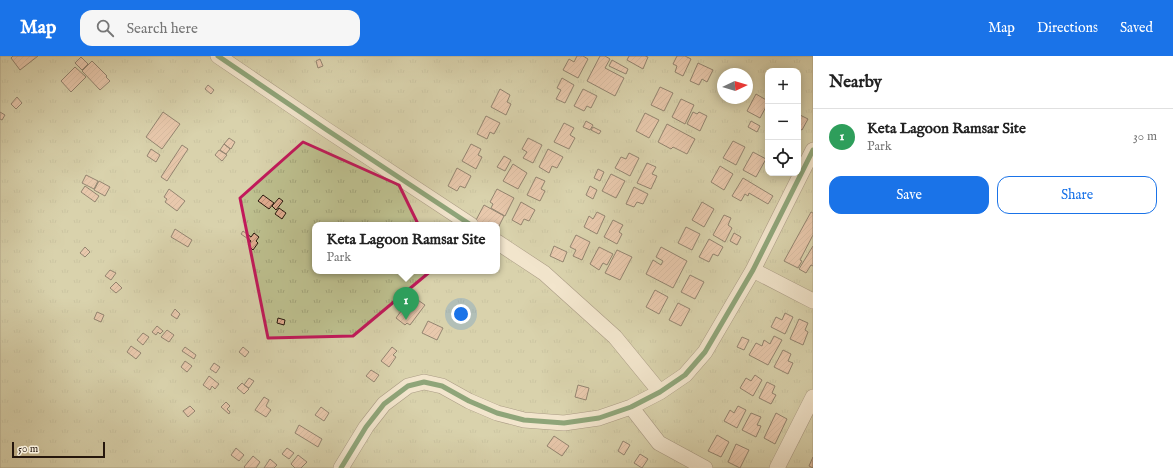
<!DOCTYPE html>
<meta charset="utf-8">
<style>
:root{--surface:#fff;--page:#f6f6f6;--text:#222;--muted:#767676;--line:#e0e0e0;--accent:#1a73e8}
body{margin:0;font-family:"IM FELL English",serif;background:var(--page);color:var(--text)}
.controls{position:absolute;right:12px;top:12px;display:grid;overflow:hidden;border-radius:8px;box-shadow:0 2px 10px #0003}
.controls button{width:36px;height:36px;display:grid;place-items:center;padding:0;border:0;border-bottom:1px solid var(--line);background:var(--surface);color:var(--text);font:20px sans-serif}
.compass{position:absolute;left:717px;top:12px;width:36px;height:36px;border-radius:50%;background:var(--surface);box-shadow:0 2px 10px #0003;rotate:86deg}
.scale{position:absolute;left:12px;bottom:10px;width:93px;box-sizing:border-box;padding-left:4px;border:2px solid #25160c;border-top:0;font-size:11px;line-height:14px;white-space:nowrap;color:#25160c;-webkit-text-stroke:3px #f5ebd7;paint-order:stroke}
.you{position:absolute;left:461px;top:258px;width:14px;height:14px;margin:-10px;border:3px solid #fff;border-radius:50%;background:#1a73e8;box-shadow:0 0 0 6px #1a73e833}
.badge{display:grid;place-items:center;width:26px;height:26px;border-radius:50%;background:var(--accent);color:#fff;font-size:13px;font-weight:700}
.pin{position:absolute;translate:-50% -33px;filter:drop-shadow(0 1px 2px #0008)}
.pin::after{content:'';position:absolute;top:21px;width:14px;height:12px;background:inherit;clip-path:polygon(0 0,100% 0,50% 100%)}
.popup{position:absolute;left:312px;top:166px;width:188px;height:52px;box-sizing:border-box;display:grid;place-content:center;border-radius:8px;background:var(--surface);filter:drop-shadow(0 1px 3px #0005);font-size:13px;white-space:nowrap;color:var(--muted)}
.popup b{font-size:15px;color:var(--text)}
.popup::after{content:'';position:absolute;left:50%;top:100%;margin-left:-8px;border:8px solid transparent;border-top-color:var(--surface)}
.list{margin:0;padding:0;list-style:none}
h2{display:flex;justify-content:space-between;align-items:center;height:52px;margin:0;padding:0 16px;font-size:17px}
h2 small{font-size:13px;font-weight:400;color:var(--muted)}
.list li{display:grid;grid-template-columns:26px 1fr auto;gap:12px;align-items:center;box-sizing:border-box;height:56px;padding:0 16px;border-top:1px solid var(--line)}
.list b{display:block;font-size:15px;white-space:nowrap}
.list p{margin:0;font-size:13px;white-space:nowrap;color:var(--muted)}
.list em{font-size:13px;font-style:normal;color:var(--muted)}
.actions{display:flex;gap:8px;padding:12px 16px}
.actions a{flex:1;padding:9px 0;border:1px solid var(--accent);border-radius:12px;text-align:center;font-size:14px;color:var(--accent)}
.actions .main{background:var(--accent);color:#fff}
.icon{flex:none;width:22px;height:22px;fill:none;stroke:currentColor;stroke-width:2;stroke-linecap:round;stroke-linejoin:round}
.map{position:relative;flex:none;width:813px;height:412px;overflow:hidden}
header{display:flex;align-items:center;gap:24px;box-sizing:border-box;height:56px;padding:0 20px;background:var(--accent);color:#fff}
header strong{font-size:19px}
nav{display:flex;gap:22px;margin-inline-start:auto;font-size:14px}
.search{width:280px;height:36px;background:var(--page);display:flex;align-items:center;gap:10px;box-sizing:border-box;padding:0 14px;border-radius:12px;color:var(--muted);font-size:15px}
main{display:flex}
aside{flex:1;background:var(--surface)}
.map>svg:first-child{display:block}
.grass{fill:url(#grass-tufts);stroke:#726c4e;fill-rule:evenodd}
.building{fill:url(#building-hatch);stroke:#25160c}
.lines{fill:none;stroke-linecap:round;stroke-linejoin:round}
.minor-casing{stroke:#58483a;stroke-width:16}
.minor{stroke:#f5ebd7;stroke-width:15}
.cycleway-casing{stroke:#f5ebd7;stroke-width:8}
.cycleway{stroke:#1b5e20;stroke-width:5}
.marked{fill:none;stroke:#c2185b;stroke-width:3;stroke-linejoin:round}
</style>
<header>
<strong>Map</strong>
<div class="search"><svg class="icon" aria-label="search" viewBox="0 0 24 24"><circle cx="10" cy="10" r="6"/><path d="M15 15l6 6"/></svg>Search here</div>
<nav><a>Map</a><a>Directions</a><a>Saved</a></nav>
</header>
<main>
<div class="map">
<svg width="813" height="412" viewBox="0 0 813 412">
<defs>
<pattern id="grass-tufts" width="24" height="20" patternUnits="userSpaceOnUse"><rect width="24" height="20" fill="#bec190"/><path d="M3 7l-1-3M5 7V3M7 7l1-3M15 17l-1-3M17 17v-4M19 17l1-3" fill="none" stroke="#a3a57b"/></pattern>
<pattern id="building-hatch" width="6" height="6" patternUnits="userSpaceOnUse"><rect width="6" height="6" fill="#e1ac90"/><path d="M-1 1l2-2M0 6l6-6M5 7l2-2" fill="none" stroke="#c1937b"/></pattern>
</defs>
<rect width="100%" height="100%" fill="#efe0c2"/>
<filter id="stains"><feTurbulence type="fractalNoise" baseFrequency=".005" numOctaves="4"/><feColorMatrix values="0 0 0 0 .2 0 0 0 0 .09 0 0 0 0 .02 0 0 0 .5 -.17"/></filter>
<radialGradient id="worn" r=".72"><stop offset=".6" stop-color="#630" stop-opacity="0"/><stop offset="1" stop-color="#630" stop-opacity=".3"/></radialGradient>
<path class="grass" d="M0 0H813V412H0ZM768 15H798V117H768ZM723 18H747V42H723ZM315 169H497V215H315Z"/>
<path class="building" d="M13 0H38L20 14 11 2Z
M577 0H583L588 3 578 22 563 14 569 3 574 6Z
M600 0H605L610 3 605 12 624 22 615 40 587 25Z
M629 0H645L648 1 643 13 627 4Z
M677 0H685L691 3 683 20 675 16 677 10 673 8Z
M81 1 88 8 82 14 75 7Z
M320 3 323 10 318 12 316 5Z
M612 4 628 13 626 18 609 10Z
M92 5 107 20 106 21 110 25 100 34 82 15Z
M698 7 713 14 707 26 702 23 699 29 690 25Z
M75 11 86 21 71 36 61 25Z
M562 22 574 29 565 47 556 43 561 34 557 32Z
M208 29 214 34 211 38 205 33Z
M660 31 673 37 664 55 651 49Z
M500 33 510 39 507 46 511 48 506 59 491 51Z
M583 33 597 40 591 52 587 50 584 55 574 50Z
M756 38 768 45V47L760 62 747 55Z
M17 41 22 47 16 53 11 48Z
M681 43 694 49 685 68 672 61Z
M0 56 5 59 2 64 0 63Z
M163 56 180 68 162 93 146 81Z
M693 56 697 58 699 56 707 60 700 75 687 68Z
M645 57 659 64 649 82 636 75Z
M798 58 808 63 802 74 798 72Z
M486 60 500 67 494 78 490 76 487 83 477 78Z
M586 65 593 69 590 74 583 71Z
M751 65 760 70 757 76 748 71Z
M564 67 574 72 570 79 575 82 569 93 554 86Z
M667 68 695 83 687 98 673 91 671 93 658 86Z
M593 71 601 75 599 78 591 74Z
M229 82 235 86 231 93 224 88Z
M528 82 542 89 533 107 523 102 527 96 522 93Z
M733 85 745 91 736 109 723 102Z
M224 88 230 93 226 98 220 94Z
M471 88 481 93 478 99 482 101 476 113 462 105Z
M182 89 188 93 167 125 161 121Z
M151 93 160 99 156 106 147 100Z
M548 93 563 101 557 112 552 110 549 117 539 111Z
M219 94 227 99 222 105 215 99Z
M753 96 766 103 756 121 743 114Z
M629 97 639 102 630 120 615 112 621 101 626 103Z
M504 100 511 104 505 115 497 111Z
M647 107 656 111 652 118 657 120 651 133 637 127Z
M513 108 527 117 518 133 503 125Z
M720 110 733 118 724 134 711 126Z
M457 112 471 120 465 132 460 130 457 135 448 130Z
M598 113 604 116 600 125 594 122Z
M611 118 625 125 616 142 602 135Z
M86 119 98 125 94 133 82 127Z
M536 121 545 125 541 133 545 135 540 145 527 139Z
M743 122 773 140 768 148 749 137 748 140 745 138 741 145 732 140Z
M99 125 110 131 105 140 94 134Z
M85 130 99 140 95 146 81 136Z
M590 130 597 134 593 143 586 139Z
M634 131 648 138 643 148 637 146 634 151 626 148Z
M169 133 185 145 177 155 165 146 167 143 164 141Z
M497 133 514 142 505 160 491 152 493 148 490 146Z
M263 139 274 147 269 153 258 145Z
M279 142 283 145 276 154 272 150Z
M521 146 535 154 529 165 524 163 521 169 512 164Z
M702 146 714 153 704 171 692 164Z
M484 149 504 160 497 174V169H481L475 166Z
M279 152 286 157 282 163 275 158Z
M597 156 605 160 597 178 584 171 589 160 593 163Z
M811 156 813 157V179L800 204 802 205 798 212 784 205Z
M724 159 731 162 728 169 732 172 725 186 713 179Z
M613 164 623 169 619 176 622 178 617 188 604 181Z
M686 171 700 178 692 194 678 187Z
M175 173 192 184 188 191 171 181Z
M243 175 251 181 254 177 259 181 256 185 258 187 253 194 248 189 251 185 241 178Z
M734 177 741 181 737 189 730 185Z
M576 179 590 186 582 204 573 200 576 194 570 191Z
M709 183 723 191 718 200 713 198 709 206 699 201Z
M554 190 567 196 563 206 550 200Z
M813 190V210L811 209 806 217 799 213Z
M85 191 90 196 85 201 80 197Z
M599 191 613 198 607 209 603 207 599 214 590 208Z
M661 191 687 205 673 232 646 218 653 204 661 209 663 205 656 201Z
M617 194 632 201 620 224 605 217Z
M110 214 116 217 111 224 105 220Z
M690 219 704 226 695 243 681 236Z
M116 226 122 232 116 237 110 232Z
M655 234 668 241 659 258 646 251Z
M412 240 425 249 410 269 407 267 405 269 396 262Z
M678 247 690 253 681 270 669 264Z
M175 253 180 258 177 263 171 259Z
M97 256 104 259 101 266 94 263Z
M785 257 793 261 785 278 771 271 776 261 782 264Z
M278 262 285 264 284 269 277 267Z
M799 263 808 267 805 274 808 276 803 289 790 283Z
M428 265 443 272 437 284 422 277Z
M157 270 163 275 160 278 158 276 156 279 152 276Z
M167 274 174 279 169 286 161 281Z
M143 277 149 281 143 289 137 284Z
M774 280 782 284 768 309 749 299 756 287 762 290 764 284 770 288Z
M742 281 749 284 744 294 737 291Z
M131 290 141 297 136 303 127 296Z
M185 291 196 299 194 303 182 295Z
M243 291 249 296 245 301 239 296Z
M392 291 397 295 393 299 396 301 389 311 381 305Z
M783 294 791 298 788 305 793 307 788 318 774 311Z
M185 305 192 310 187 316 181 311Z
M214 307 220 311 216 317 210 313Z
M371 314 379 319 374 326 366 320Z
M755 319 762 324 753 340 740 332 746 322 751 325Z
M209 320 219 328 215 333 212 330 210 334 203 329Z
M249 322 254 325 249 332 244 329Z
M767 326 775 330 772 337 776 339 771 348 759 342Z
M242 327 249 333 244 338 237 332Z
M578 329 589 332 586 344 575 341Z
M264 341 269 344 266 350 271 354 266 361 255 354Z
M226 346 230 350 227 353 230 356 229 358 221 351Z
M190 350 195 355 188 361 183 355Z
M738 350 746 354 737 372 724 365 730 354 734 357Z
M321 351 329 357 324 365 315 359Z
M751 357 761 361 757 369 761 370 756 381 742 374Z
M776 357 787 363 775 388 764 382Z
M299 369 322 383 318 391 295 377Z
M717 379 729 386 721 401 708 395Z
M554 380 569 390 562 400 547 390Z
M623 385 630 389 624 399 618 395Z
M736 388 749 394 740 412 728 406Z
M236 392 244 399 239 405 231 399Z
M287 392 294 397 289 403 282 398Z
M640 398 648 403 642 412 634 407Z
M298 399 307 406 301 412H295L291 408Z
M253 400 260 406 256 412H245L244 411Z
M813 401V412L809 410Z
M270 403 277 409 274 412H264Z"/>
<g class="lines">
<g class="minor-casing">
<path id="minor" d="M218 0 327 74 471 169
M497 186 544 217 615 281 660 336
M753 214 813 245
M631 351 659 387 705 412
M341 412 366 371 384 348 408 330 424 326 442 330 469 345 497 357 524 364 564 367 599 362 631 351 660 336 685 319 705 296 753 214 813 94
M777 412 813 341"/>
</g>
<use href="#minor" class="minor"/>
<g class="cycleway-casing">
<path id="cycleway" d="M218 0 327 74 471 169
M341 412 366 371 384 348 408 330 424 326 442 330 469 345 497 357 524 364 564 367 599 362 631 351 660 336 685 319 705 296 753 214 813 94"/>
</g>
<use href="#cycleway" class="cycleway"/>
</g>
<path d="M0 0H813V412H0ZM303 86 399 129 438 209 353 280 268 282 240 142Z" fill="#efe0c2" fill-opacity=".55" fill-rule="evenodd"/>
<path class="marked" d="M303 86 399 129 438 209 353 280 268 282 240 142Z"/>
<rect width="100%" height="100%" filter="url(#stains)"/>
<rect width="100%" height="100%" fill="url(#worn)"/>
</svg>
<div class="controls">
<button>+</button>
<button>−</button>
<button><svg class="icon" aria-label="locate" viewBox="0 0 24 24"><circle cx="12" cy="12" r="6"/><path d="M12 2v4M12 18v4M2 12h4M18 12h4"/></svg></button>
</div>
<svg class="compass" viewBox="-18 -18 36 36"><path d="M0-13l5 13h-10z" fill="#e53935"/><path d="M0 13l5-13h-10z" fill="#767676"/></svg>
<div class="scale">50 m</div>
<div class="you"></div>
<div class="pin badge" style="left:406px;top:264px;background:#2e9e5b">1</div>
<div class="popup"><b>Keta Lagoon Ramsar Site</b>Park</div>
</div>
<aside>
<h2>Nearby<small></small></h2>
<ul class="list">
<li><span class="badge" style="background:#2e9e5b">1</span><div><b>Keta Lagoon Ramsar Site</b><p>Park</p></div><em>30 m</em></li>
</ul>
<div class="actions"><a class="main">Save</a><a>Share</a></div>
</aside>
</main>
